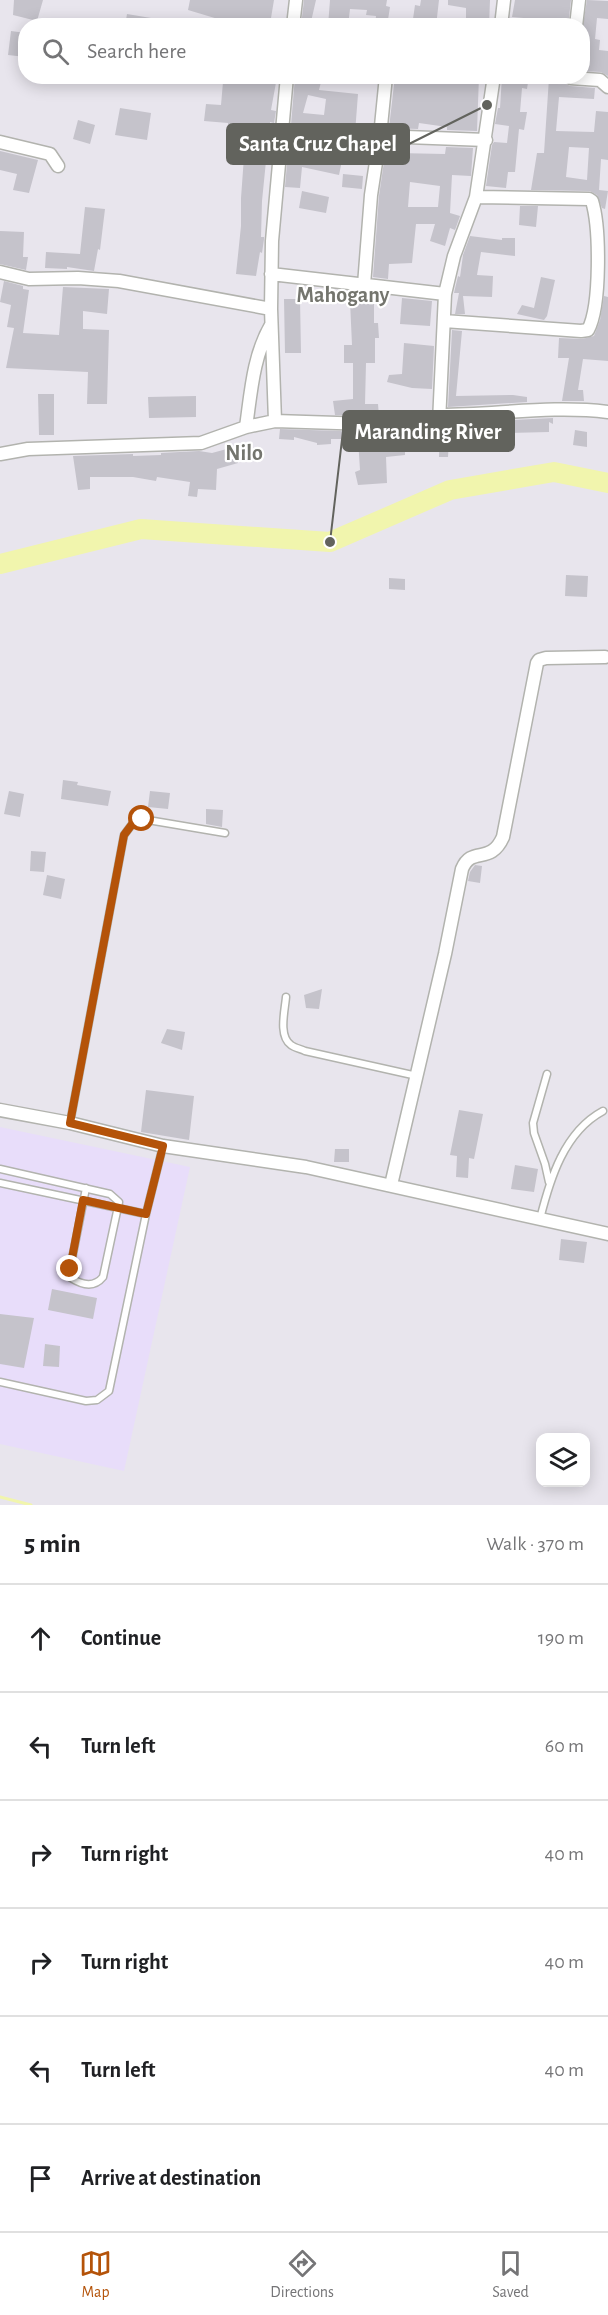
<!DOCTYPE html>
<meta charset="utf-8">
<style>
:root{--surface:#fff;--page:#f2f2f2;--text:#202124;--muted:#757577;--line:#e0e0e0;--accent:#b45309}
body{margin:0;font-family:"Alegreya Sans",sans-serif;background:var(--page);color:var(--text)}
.controls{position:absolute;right:18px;bottom:18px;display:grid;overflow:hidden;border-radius:12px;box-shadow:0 3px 15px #0003}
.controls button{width:54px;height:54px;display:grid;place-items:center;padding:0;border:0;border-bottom:2px solid var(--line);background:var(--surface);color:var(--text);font:30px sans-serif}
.stop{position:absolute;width:18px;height:18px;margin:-14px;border:4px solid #b45309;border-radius:50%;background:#fff}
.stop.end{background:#b45309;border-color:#fff;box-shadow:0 2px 6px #0008}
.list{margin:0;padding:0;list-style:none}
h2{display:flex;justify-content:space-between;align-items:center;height:78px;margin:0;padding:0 24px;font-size:26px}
h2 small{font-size:20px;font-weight:400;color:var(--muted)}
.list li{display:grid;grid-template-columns:39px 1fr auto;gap:18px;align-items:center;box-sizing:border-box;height:108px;padding:0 24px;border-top:2px solid var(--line)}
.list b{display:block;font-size:22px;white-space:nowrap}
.list em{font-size:20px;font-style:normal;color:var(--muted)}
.icon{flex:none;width:33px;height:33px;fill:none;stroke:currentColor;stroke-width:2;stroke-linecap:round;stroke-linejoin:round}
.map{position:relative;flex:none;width:608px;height:1505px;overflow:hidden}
.search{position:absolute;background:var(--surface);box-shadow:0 3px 15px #0003;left:18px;right:18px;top:18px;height:66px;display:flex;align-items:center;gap:15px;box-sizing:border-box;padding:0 21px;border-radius:24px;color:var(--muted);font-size:22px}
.sheet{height:726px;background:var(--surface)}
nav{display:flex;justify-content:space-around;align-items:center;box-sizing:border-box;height:84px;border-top:2px solid var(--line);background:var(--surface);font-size:16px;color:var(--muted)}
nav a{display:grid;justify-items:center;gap:3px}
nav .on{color:var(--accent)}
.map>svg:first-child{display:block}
.commercial{fill:#e8ddfa}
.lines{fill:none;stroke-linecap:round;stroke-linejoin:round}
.stream{stroke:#f1f5ad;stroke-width:3}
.river{stroke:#f1f5ad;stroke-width:20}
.building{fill:#c5c3cb;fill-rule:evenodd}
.service-casing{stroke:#b2b3ae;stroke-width:9}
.minor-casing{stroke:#b2b3ae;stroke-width:15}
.service{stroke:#fff;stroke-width:6}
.minor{stroke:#fff;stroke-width:12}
.route{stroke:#b45309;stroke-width:8}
.labels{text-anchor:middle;stroke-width:4.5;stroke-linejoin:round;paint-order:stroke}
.neighbourhood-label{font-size:22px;font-weight:bold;fill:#74756e;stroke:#fff}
.leader{fill:none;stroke:#62635d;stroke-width:2}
.callout-dot{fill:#62635d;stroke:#fff;stroke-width:2}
.callout{fill:#62635d;stroke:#62635d;stroke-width:2}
.callout-label{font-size:22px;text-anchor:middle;font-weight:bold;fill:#fff}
</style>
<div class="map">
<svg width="608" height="1505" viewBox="0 0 608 1505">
<rect width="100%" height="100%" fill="#e8e5ed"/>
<path class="commercial" d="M0 1127 190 1167 124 1471 0 1444Z"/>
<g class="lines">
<path class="stream" d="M0 1497 31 1505"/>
<path class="river" d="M0 564 141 529 330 542 450 490 554 472 608 483"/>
</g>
<path class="building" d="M14 0H43L37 21 13 15Z
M190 0H274L271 18 285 20V26L217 25 218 19 188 10Z
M304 0H316L310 26H301Z
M330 0H387L386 6 390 7 387 26H375L376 16 366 15 367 10 350 9 348 26H328Z
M421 0H439L436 26H412L415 5 420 6Z
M448 0H490L489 26H466V8L448 5Z
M515 0H571L568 26H558V21L512 17Z
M587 0 608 1V19L597 18 595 39 600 40 599 50 608 51V76L601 72 582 71V31Z
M127 14 169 21 168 26H125Z
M11 31 26 33V57L8 55Z
M249 76 277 77 271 110 276 111 274 123 270 122 269 161H266L262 201 261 237H264V239L262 253 260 252 256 276 236 274 241 226V198L245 143H229L228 123 204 121 206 104 221 105 223 82 248 84Z
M395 76 413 80V76H440V80L465 82V78L479 76 477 131 447 130V127L419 123 418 129 389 128Z
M502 76H529L527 89 522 88 520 112H527L524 130 519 129 515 172H508L506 188 486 186 492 145 494 142 507 143 509 126 495 124 498 108H500Z
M295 77 321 82 319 90 358 94 355 133 335 134 291 125ZM308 95 326 99 324 115 303 113Z
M549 78 563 79V82L570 86 595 88 594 99 559 97 556 131 594 132 596 111 608 112V160L601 159 599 190 608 191 605 209 602 208 597 195 590 191 531 190 537 153H544ZM569 147 589 148 587 180 566 177Z
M120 108 151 113 147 140 115 135Z
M78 120 95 125 90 144 73 139Z
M289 141 344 151 339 175 302 167 300 188 285 187Z
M446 147 473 148 471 176 452 175 450 213 460 216 455 230 450 228 445 246 430 241 435 224H416L412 263 389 264 388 279 373 277 379 196 386 148 397 149V153L445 154ZM410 182 440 186 438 207H408Z
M0 151 38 160 29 193 13 190 17 174 0 170Z
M343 174 363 176 362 189 342 187Z
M302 191 329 197 326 213 299 208Z
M520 206H538L536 227 519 225Z
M85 207 105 209 100 250 98 249 94 271 67 267V269L45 268 46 252 80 254Z
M0 231 24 232 23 257H28L26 270 0 264Z
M470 236 502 240V238H515V256L481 252 477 275 493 276 492 297 463 296 465 314H455L459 293H454L458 276 460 277 463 255Z
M541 277 555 280 547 316 544 320 517 314 522 305 534 308Z
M4 281 23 286V289L29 290 23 333 59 335 63 287 109 289 107 314 83 311V329L109 330 107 404H87L88 372 6 368 14 328 7 327 11 305 0 302Z
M604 296 608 297V361L583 359 578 390H583L584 401H562L569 358H558L559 338 582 339 594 336 600 320Z
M402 298 432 301 430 326 400 324Z
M284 299H300L301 353H285Z
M350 301H374V323H378L379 338H375V363H366L365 404H378L379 416 335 415 333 401 353 399V363H344V345H352Z
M452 330 462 331 456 396 513 395 527 397V402L448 407Z
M404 343 434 346 432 389 412 388 387 382 389 375 402 374Z
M38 394H54V435H39Z
M196 396V417L149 418 148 397Z
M553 418V424L549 422V432L508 433V427L494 429 495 421Z
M446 427H453V440H449L448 457H439L440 430Z
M280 429 398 433V439L427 440V452L405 451V455L386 457 387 483 358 485 355 472 360 470 358 439H331V444L317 445V443L294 437V440L279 439Z
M575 430 587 432V447L573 445Z
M234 447 238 463 217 469 216 490 198 489 197 497 188 496 190 482 157 477 156 481 133 477H90V489L78 490 73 456 133 454V456L161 455V453L199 451 212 453Z
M566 575 588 576 587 597 565 596Z
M389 578 405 579V590L389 589Z
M63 780 78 782 77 785 111 791 108 806 61 799Z
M9 791 24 794 20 817 4 814Z
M150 791 170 793 168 809 148 807Z
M206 809 223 810 222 827 206 824Z
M31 851 46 852 44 872 30 871Z
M475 865 482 866 480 883 468 881 470 872Z
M47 875 65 879 61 899 43 895Z
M322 989 319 1009 306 1008 304 995Z
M167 1029 185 1032 182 1050 161 1043Z
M146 1090 194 1096 189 1140 141 1132Z
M459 1110 483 1114 474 1159 469 1158 468 1178 456 1177 457 1156 450 1155Z
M335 1149H349V1162H334Z
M515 1165 538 1169 534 1192 511 1189Z
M561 1239 587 1242 584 1263 559 1260Z
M52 1289 97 1298 93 1319 48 1310Z
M0 1314 34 1318 24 1368 0 1364Z
M45 1344 60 1346 59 1367 43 1366Z"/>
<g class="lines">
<g class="service-casing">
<path id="service" d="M286 997C285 1010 278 1036 291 1045 295 1048 301 1049 305 1051L417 1076
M547 1074 533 1123 534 1133 545 1164 549 1182
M70 1123 124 835 133 823 142 819 225 833
M0 1169 110 1194 119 1202 103 1277C94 1288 82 1285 71 1278L70 1269 86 1188
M0 1183 146 1214
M540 1219C550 1179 564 1132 603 1111
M0 1382 86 1401 97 1400 109 1391 146 1214 163 1146"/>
</g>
<g class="minor-casing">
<path id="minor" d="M293 26 296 0
M501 26 504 0
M576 26 579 0
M571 76V78L600 80 608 87
M280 131 334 142H350L380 136 486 140
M0 142 50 154 58 166
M0 272 29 279 78 278 119 281 271 309
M364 285 371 195 380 136 386 76
M445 294 454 256 476 197 494 76
M444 321 581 331 588 330C601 306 600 227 592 201L589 199 476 197
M440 415C496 415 551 405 608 412
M275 421 271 309 272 241 287 76
M246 427C251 392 253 356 271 325
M0 454 28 449 201 443 246 427 275 421 430 426 439 422 445 294 271 274
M0 1110 70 1123 163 1146 306 1167 608 1234
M391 1185 445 954 462 869C472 845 490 866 503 837L537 663 539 660 546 658 605 657"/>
</g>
<use href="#service" class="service"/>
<use href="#minor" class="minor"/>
</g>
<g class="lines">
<path class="route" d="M70 1269 83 1200 146 1214 163 1146 70 1123 124 835 133 823 142 819"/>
</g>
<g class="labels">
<g class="neighbourhood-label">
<text x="343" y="302">Mahogany</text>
<text x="244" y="460">Nilo</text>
</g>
</g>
<path class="leader" d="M487 105L409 144M330 542L343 431"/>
<g class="callout-dot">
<circle cx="487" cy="105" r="6"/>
<circle cx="330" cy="542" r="6"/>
</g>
<g class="callout">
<rect x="227" y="124" width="182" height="40" rx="6"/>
<rect x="343" y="411" width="171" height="40" rx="6"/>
</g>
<g class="callout-label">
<text x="318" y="151">Santa Cruz Chapel</text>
<text x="428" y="439">Maranding River</text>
</g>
</svg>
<div class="controls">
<button><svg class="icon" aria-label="layers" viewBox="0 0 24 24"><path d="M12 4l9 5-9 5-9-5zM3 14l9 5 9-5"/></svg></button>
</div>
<div class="stop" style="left:142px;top:819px"></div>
<div class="stop end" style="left:70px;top:1269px"></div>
<div class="search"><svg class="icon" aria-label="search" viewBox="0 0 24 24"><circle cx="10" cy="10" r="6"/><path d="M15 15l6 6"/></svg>Search here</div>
</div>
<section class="sheet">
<h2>5 min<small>Walk · 370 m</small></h2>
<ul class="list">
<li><svg class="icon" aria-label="ahead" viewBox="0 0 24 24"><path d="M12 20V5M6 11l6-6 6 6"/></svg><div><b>Continue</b></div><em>190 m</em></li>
<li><svg class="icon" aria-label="left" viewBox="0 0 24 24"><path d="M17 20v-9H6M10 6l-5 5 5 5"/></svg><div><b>Turn left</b></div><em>60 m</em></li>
<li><svg class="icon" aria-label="right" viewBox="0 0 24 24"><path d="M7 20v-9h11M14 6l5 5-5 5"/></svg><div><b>Turn right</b></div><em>40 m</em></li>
<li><svg class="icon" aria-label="right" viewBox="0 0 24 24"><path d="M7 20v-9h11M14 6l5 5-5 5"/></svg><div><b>Turn right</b></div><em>40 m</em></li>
<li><svg class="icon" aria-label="left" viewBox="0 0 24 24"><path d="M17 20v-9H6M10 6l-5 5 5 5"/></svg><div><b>Turn left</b></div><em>40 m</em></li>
<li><svg class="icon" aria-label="arrive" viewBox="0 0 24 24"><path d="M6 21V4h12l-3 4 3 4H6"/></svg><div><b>Arrive at destination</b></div></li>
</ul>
</section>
<nav>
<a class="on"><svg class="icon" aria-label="map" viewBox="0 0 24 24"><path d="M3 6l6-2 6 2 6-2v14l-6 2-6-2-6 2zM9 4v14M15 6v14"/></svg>Map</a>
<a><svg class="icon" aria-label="directions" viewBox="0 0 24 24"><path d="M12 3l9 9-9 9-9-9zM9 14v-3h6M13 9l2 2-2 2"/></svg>Directions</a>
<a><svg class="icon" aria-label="saved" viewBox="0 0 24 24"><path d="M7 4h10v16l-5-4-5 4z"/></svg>Saved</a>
</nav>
